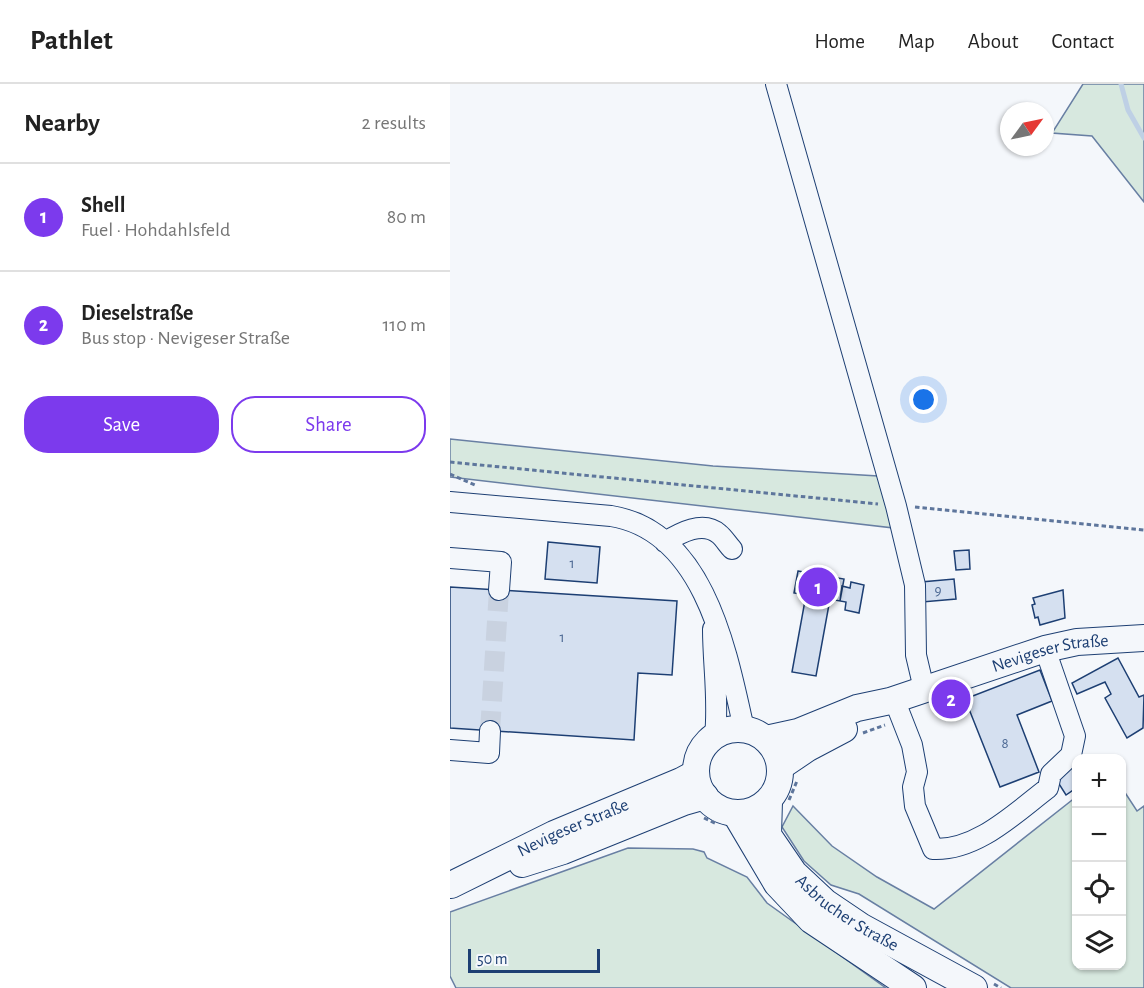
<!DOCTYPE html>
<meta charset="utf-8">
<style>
:root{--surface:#fff;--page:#f2f2f2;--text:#222;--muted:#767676;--line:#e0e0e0;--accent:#7c3aed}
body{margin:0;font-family:"Alegreya Sans",sans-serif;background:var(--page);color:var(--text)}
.controls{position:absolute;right:18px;bottom:18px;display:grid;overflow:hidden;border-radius:12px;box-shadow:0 2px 4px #0004}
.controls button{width:54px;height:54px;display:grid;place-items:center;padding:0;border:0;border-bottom:2px solid var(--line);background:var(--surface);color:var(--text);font:30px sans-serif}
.compass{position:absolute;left:550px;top:18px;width:54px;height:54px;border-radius:50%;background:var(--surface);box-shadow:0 2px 4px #0004;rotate:57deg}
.scale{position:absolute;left:18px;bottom:15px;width:132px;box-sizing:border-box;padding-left:6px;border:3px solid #1d3f73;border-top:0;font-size:16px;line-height:21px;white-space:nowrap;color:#1d3f73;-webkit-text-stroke:4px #f4f7fb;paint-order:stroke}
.you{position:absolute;left:474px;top:316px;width:21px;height:21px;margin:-15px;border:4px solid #fff;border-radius:50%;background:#1a73e8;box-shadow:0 0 0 9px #1a73e833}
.badge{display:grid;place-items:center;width:39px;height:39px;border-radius:50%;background:var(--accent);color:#fff;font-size:20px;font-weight:700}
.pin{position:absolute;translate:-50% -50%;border:3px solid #fff;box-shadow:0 2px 6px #0006}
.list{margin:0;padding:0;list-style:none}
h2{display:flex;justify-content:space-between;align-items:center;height:78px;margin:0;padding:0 24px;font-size:26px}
h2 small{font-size:20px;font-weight:400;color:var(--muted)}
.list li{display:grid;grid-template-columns:39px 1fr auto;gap:18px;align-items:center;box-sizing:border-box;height:108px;padding:0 24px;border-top:2px solid var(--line)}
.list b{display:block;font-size:22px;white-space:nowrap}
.list p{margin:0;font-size:20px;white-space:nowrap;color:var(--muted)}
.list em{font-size:20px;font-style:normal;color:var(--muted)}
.actions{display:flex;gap:12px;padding:18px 24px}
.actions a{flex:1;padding:14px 0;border:2px solid var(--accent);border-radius:24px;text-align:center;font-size:21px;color:var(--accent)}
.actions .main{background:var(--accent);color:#fff}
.icon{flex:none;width:33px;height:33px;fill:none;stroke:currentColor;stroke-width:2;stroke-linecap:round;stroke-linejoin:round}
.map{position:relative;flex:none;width:694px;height:904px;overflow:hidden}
header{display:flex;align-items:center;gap:36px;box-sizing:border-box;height:84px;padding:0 30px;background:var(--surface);border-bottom:2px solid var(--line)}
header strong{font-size:28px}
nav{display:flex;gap:33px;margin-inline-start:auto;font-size:21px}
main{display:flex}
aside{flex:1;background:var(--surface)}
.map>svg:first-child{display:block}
.green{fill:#d7e8df;stroke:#687fa3;stroke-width:1.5}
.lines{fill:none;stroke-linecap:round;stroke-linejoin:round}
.stream{stroke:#bed0e5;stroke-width:5}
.building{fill:#d5e0f0;stroke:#1d3f73;stroke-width:1.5}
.minor-tunnel{stroke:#c9d2e0;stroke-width:20;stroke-dasharray:20 10;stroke-linecap:butt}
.minor-casing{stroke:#1d3f73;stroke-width:22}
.major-casing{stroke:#1d3f73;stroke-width:28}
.path{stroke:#5e769c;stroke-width:3;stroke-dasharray:4.5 3;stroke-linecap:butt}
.minor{stroke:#f4f7fb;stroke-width:20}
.major{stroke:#f4f7fb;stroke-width:26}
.labels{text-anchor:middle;stroke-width:4.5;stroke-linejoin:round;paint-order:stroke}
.number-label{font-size:15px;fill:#4b6792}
.street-label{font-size:18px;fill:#1d3f73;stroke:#f4f7fb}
</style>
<header>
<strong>Pathlet</strong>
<nav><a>Home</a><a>Map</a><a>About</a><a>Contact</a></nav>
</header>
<main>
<aside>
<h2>Nearby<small>2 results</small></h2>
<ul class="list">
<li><span class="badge">1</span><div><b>Shell</b><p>Fuel · Hohdahlsfeld</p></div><em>80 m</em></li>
<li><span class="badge">2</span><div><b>Dieselstraße</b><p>Bus stop · Nevigeser Straße</p></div><em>110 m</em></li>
</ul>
<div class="actions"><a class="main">Save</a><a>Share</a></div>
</aside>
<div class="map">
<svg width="694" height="904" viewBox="0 0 694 904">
<rect width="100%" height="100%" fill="#f4f7fb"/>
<path class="green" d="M633 0H694V118L642 52 602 49Z
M0 355 263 382 428 392 444 444 0 393Z
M672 704 687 727 694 722V904H561L409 810 381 801 354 777 332 743 343 722 382 762 427 793 484 825 626 713V882H672Z
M178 764 243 765 254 768 257 774 297 793 317 819 436 904H6L0 892V828Z"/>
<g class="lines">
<path class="stream" d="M671 0 678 26 694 54"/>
</g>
<path class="building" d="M98 458 150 463 147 499 95 495Z
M519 466 520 485 506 486 504 467Z
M348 487 394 495 390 517 344 509Z
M504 495 506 515 472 518 471 498Z
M401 498 414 501 409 529 395 526 396 518 390 517 392 502 400 504Z
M0 503 227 517 222 591 188 589 184 656 0 644Z
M613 506 615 534 590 541 588 533 585 534 582 521 585 520 583 514Z
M356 511 380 515 366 592 342 588Z
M668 574 689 613 694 611 693 644 677 654 655 614 661 610 655 598 627 610 622 599Z
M590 586 602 617 567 631 589 688 550 703 515 615Z
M626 677V704L616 711 604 692Z"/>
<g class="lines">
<path class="minor-tunnel" d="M40 647 49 506"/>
<g class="minor-casing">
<path id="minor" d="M326 0 446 422 465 501 466 571 474 605
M0 418 161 432C255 447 277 569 294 645
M215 458C230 449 253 436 269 450 274 454 278 461 282 465
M0 474 51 478 49 506
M263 545C263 581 269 616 265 652
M444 615 462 661 467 688 463 703 465 722 483 765C527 767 565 729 598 704L601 690 621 671 625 652 595 565
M0 666 39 669 40 647"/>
</g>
<g class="major-casing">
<g id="major">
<circle cx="288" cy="687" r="42"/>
<path id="s1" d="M316 655 348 648 407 624 440 617 595 565 627 558 694 554"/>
<path d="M330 683 358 664 394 645"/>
<path id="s2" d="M319 717 318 751 344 789 375 818 412 843 524 904"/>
<path d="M285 729 327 800 361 836 463 904"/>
<path d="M72 780 113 767 234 718 255 712"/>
<path id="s3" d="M1 801 104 750 231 697 246 689"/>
</g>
</g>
<path class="path" d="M0 378 428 420
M0 390 27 402
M465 423 694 446
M413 649 435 641
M339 716 347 697
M254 734 267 740
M544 900 551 904"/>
<use href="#minor" class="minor"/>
<use href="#major" class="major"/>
</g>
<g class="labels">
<g class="number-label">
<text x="122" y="484">1</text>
<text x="488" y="511">9</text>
<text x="112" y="558">1</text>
<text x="555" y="664">8</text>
</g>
<g class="street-label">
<text dy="6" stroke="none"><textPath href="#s1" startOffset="298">Nevigeser Straße</textPath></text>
<text dy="6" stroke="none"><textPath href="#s3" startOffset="135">Nevigeser Straße</textPath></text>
<text dy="6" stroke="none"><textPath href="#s2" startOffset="147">Asbrucher Straße</textPath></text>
</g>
</g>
</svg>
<div class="controls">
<button>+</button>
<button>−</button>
<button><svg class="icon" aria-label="locate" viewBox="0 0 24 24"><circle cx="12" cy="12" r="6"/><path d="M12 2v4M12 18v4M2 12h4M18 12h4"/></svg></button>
<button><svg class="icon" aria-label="layers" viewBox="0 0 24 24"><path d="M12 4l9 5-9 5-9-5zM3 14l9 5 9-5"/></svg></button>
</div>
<svg class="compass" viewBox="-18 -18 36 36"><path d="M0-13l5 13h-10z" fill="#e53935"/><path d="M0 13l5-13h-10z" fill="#767676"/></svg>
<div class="scale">50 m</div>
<div class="you"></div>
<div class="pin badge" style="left:368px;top:503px">1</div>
<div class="pin badge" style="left:501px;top:615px">2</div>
</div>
</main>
